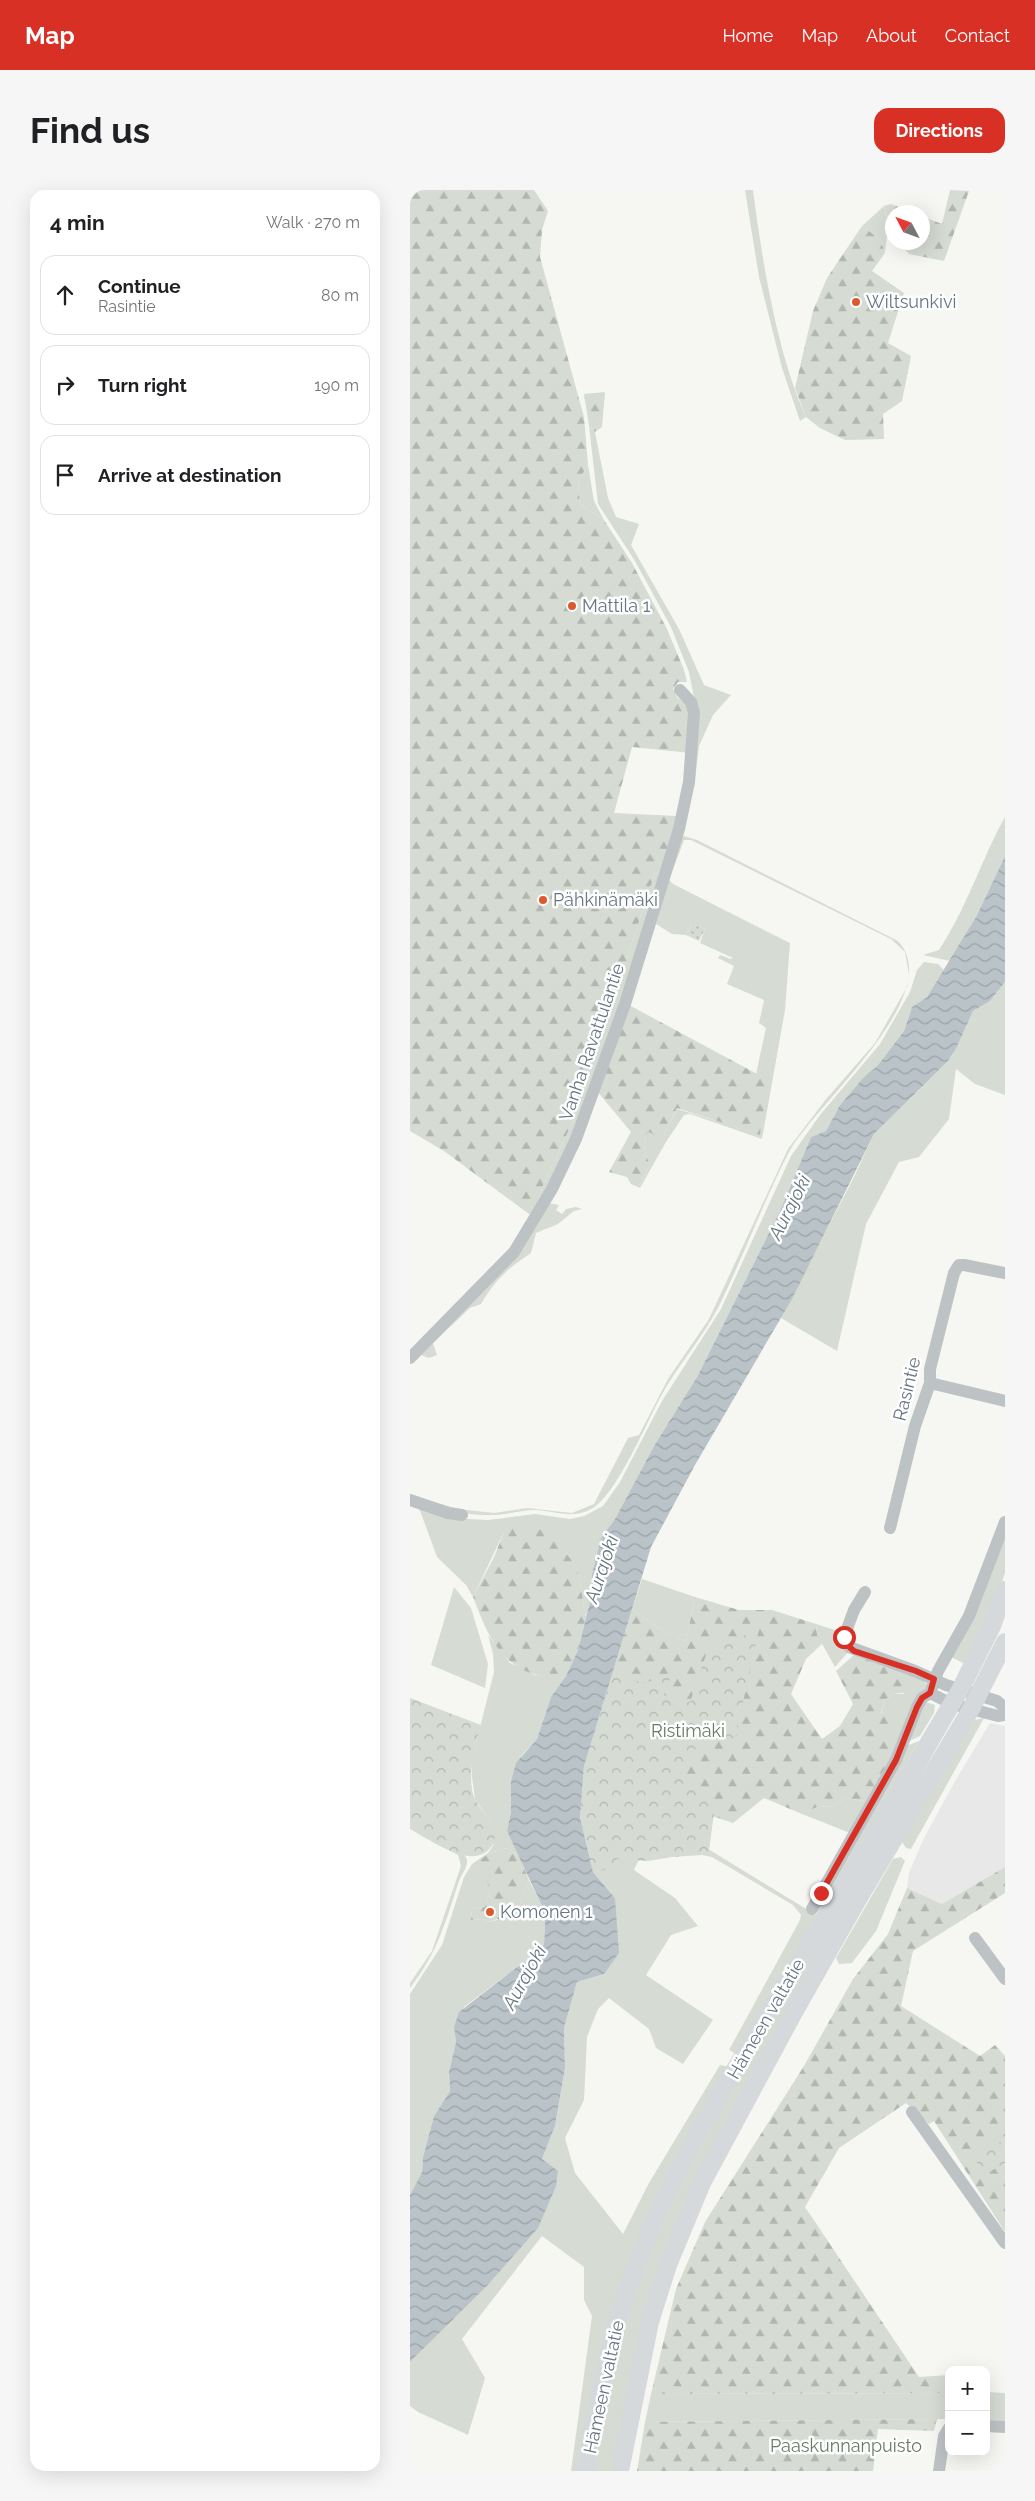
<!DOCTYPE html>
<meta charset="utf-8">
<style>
:root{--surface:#fff;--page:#f6f6f6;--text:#202124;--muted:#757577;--line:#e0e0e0;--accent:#d93025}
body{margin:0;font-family:Raleway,sans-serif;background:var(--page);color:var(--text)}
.controls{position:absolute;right:15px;bottom:15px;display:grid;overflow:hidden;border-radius:10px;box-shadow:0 5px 20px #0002}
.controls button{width:45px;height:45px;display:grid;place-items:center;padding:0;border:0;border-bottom:1px solid var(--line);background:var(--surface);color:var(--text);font:25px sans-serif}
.compass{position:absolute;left:475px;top:15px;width:45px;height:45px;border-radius:50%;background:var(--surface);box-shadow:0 5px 20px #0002;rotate:311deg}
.stop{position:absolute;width:15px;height:15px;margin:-11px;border:4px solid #d93025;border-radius:50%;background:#fff}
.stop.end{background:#d93025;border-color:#fff;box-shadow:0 1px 5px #0008}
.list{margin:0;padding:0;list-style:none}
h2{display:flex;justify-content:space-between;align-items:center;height:65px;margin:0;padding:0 20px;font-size:21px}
h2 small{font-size:16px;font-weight:400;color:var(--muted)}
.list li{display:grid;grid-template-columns:32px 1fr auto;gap:15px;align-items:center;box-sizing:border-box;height:80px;margin:0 10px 10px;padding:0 10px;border:1px solid var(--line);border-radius:15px}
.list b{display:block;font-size:19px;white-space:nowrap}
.list p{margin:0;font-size:16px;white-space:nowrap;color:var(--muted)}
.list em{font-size:16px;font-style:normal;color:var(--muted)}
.icon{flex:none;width:28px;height:28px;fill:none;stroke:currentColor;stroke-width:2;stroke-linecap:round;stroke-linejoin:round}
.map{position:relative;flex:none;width:595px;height:2281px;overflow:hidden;border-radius:15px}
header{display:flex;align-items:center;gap:30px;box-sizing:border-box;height:70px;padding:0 25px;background:var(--accent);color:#fff}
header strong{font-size:24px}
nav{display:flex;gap:28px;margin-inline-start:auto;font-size:18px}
.intro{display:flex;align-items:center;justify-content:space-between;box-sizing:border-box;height:120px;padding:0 30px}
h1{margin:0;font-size:35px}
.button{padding:12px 22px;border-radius:15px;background:var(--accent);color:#fff;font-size:18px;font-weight:700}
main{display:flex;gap:30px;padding:0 30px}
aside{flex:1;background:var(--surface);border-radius:15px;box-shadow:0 5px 20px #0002}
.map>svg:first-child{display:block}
.built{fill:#e7e8e7}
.grass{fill:#d6dbd3}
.forest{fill:url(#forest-firs)}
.park{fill:url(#park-crowns)}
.garden{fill:url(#garden-dots)}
.water{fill:url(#water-waves)}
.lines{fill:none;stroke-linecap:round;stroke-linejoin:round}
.minor{stroke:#bdc2c5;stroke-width:12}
.highway{stroke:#d5d9dc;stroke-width:18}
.route{stroke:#d93025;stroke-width:6}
.poi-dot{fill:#dc592e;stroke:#fff;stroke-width:2}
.labels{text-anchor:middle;stroke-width:5;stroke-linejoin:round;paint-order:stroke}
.poi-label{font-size:18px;fill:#677683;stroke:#fff;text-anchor:start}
.street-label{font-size:18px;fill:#677683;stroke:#fff}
.park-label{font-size:18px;fill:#697b65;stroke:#fff}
.water-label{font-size:19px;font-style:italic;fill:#63777f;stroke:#fff}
</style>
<header>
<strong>Map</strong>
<nav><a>Home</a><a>Map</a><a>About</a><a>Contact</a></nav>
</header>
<div class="intro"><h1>Find us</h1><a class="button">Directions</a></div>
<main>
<aside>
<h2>4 min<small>Walk · 270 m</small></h2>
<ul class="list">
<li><svg class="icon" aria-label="ahead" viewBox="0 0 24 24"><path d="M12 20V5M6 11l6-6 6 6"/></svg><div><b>Continue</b><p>Rasintie</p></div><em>80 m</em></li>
<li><svg class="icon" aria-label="right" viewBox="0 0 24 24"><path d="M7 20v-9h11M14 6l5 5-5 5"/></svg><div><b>Turn right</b></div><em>190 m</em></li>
<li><svg class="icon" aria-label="arrive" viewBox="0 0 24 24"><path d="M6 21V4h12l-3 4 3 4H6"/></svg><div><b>Arrive at destination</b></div></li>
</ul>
</aside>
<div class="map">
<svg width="595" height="2281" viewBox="0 0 595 2281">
<defs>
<pattern id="forest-firs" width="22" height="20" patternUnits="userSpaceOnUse" patternTransform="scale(1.25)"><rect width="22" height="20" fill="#d6dbd3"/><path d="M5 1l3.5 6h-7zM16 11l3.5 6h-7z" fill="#b1b6b1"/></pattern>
<pattern id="park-crowns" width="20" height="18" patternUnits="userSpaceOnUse" patternTransform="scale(1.25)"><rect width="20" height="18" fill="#d6dbd3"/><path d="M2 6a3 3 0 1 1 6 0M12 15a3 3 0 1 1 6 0" fill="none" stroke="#b1b6b1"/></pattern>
<pattern id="garden-dots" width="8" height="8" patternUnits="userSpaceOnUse" patternTransform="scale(1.25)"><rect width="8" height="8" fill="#d6dbd3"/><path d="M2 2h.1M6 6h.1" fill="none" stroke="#b1b6b1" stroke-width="1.8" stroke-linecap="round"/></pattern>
<pattern id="water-waves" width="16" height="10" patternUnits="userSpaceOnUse" patternTransform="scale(1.25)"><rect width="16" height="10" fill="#b9c3c8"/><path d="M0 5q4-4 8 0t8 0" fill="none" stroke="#9aa3a8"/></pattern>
</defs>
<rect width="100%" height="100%" fill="#f6f7f3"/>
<path class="built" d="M580 1533 595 1536V1677L532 1714 497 1698 499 1683 514 1648 544 1593Z"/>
<path class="grass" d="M335 0H343C352 70 367 163 396 227L390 231 372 178 349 87Z
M474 16 481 43 477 45 475 63 470 49 452 36Z
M179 236 185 242 198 308 206 327 229 334 221 355 269 439 294 495 321 505 303 525 289 556 284 598 285 513 279 482 261 437 225 371 188 314Z
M178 275 184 311 194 330 170 314 168 291Z
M595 627V666L566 727 540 771 513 765 529 760C557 718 571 670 595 627Z
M274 646 287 650 488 751C538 805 404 915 379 962 355 1008 334 1065 309 1116 292 1149 265 1179 250 1208 236 1234 207 1303 183 1318 163 1330 146 1321 125 1320 111 1320 97 1325 82 1325 50 1326 29 1316 0 1305L48 1319 84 1323 117 1318 162 1323 184 1314 218 1248 229 1245 258 1189 299 1129 378 959 417 908 465 853 497 797 499 785 495 762 481 749 281 650H274L259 690 263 694 380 753 375 820 352 949 280 924 274 925 256 952 230 998 228 997 240 975 235 962 234 948 239 942 252 949 267 919 350 944 357 891 346 884 356 838 349 833 354 810 317 794 324 776 308 768 310 765 320 769 323 768 290 753 295 739 282 733 276 745 262 744 246 734 269 648Z
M245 683 251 684 212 811 155 966 125 1022 131 1000 163 931Z
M514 772 528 774 534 780 517 807 502 817 494 841 468 875 453 888 430 915 416 941 401 947 370 1021 287 1187 244 1256 205 1329 191 1348 182 1384V1404L176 1427 167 1376 94 1342 63 1407 56 1395 27 1367 9 1318 39 1328 78 1330 125 1324 160 1329 174 1326 193 1316 210 1292 252 1211 311 1119 381 966 410 925 470 854 500 802 507 780Z
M595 792V905L565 894 546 879 539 929 509 967 489 972 456 1034 427 1161 371 1128 444 987 464 944 537 872 546 859 563 821 580 811Z
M138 1013 149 1015 146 1020 152 1024 156 1019 166 1017 172 1019 164 1021 148 1034 126 1043 121 1063C97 1079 86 1089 71 1114L60 1118 23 1153 27 1165 19 1168 11 1165Z
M595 1343V1383L587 1406 555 1474 541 1467Z
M232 1389 285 1407 276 1452 248 1438 222 1419Z
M44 1397 61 1418 78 1474 75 1498 21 1475Z
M406 1434 431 1442 439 1461 425 1477 407 1445Z
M78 1445 100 1473 125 1485 156 1486 141 1507 127 1549 112 1565 101 1592V1622L97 1641 109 1666 96 1658 80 1663V1701L75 1717 62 1719 61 1730 72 1729 80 1732 106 1725 119 1690 132 1716 135 1734 134 1754 125 1767 107 1777 54 1817 44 1837 46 1852 39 1882 40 1901 24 1926 13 1967 12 1982 0 2005V1804L32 1755 54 1687 62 1674 79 1662 83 1655 81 1633 65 1609 62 1587V1569L84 1482 83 1464Z
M508 1486 517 1495 485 1566 440 1643 392 1624 407 1617 425 1616 435 1608 454 1611 474 1511 483 1504H493Z
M516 1512 525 1515 524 1523 510 1546 497 1552Z
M574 1528 501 1659 496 1658 492 1652 560 1531Z
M542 1530 276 2013 203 2281H183L190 2232 217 2122 262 2006 302 1934Z
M509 1551 328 1865 319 1860 390 1730 391 1725 383 1715 302 1667 292 1665 295 1657 406 1725 411 1716 412 1708 496 1556Z
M0 1639 49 1661C53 1664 56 1665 57 1670 58 1677 51 1685 49 1691 35 1733 28 1762 0 1798V1793L22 1761 51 1676 48 1665Z
M179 1664 229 1669 224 1680 265 1708 288 1736 261 1745 236 1785 303 1830 273 1874 246 1858 239 1839 199 1808 188 1819 177 1847 174 1910 155 1948 165 1983 213 2044 239 1993 310 1875 321 1877 251 2001 170 2281H161L182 2126 174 2110V2077L132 2046 52 2149 75 2188 58 2245 8 2222 0 2216V2172L77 2096 127 2038 132 1969 145 1936 155 1878 154 1838 167 1792 194 1784 205 1708 183 1682Z
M491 1667 495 1671 466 1741 442 1773 429 1774 426 1768 483 1669Z
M576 2202 595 2203V2231L576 2230Z
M539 2203V2229L235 2232 241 2204Z"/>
<path class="forest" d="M0 0H124L138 21 132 40 130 67 174 227 178 275 168 291 170 314 194 330 222 373 257 439 274 480 277 492H268L263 499 267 507 278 516 280 563 222 557 204 623 267 626 251 684 245 683 163 931 131 1000 125 1022 119 1024 34 961 0 941Z
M540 0 559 1 534 71 499 64 489 53 512 52 513 27 532 34Z
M481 14 502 22H482V44L474 16Z
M452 36 470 49 475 63 462 81 494 103 478 153 501 166 492 211 473 224 474 249 435 250 410 238 396 227 385 198 403 121 417 88Z
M195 202 192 237 185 242 179 236 174 204Z
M219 815 358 890 350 945 267 918 252 950 239 942 234 948 235 962 240 975 228 997 221 994 217 987 199 982 221 942 187 901Z
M103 1335 136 1341 167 1376 176 1427 168 1460 156 1486C146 1486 133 1487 124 1484 88 1474 75 1438 63 1407L84 1367 94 1342Z
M285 1407 329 1420H362L406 1434 407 1445 413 1453 396 1469 381 1504 412 1549 430 1536 443 1514 426 1481 445 1464 508 1486 507 1494 501 1502 483 1504 474 1511 471 1523 479 1531 481 1566 470 1591 460 1607 454 1611 435 1608 425 1616 407 1617 392 1624 354 1608 323 1633 302 1626 292 1665 229 1669 174 1576 222 1419 248 1438 276 1452Z
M96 1658 109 1666 119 1690 106 1725 105 1737 87 1729 80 1732 72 1729 61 1730 62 1719 75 1717 80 1701 70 1670 80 1663Z
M595 1677V1703L503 1761 491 1816 570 1866 585 1855 595 1866V2042L524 1931 519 1934 496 1913 429 1958 395 2017 509 2187 539 2185V2203L241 2204 266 2099 295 2032 394 1876 443 1789 478 1744 497 1698 532 1714Z
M527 2229 524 2241 468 2239 463 2281H227L235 2232Z"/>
<path class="park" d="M344 1435 349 1439 325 1549 292 1543 274 1581 304 1623 299 1661 238 1671 206 1669 200 1679 183 1682 170 1628 174 1576 204 1480 232 1493 261 1486 254 1505 280 1512 301 1450 326 1455Z
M0 1508 71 1535C65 1556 59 1578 62 1600 65 1617 82 1627 85 1644 85 1649 83 1655 80 1658 62 1681 19 1649 0 1639Z
M577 1947 588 1950 595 1957V1973L579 1982H573L564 1968Z"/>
<path class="garden" d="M282 733 295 739 289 751 276 745Z"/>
<path class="water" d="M595 666V792L580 811 563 821 546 859 537 872 464 944 382 1109 285 1275 241 1357 174 1576 170 1628 183 1682 205 1708 209 1763 194 1784 167 1792 154 1838 155 1878 145 1936 132 1969 148 1981 146 1996 128 2038 77 2096 0 2172V2005L12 1982 13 1967 24 1926 40 1901 39 1882 46 1852 44 1837 49 1822 107 1777 125 1767 134 1754 135 1734 132 1716 97 1641 101 1622V1592L106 1573 127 1549 141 1507 156 1486 168 1460 182 1404V1384L191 1348 205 1329 244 1256 287 1187 370 1021 401 947 416 941 430 915 453 888 468 875 494 841 502 817 517 807 566 727Z"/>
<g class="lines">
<path class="minor" d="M0 1168 104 1062 142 999 166 949 215 814 269 639 279 592 284 523 281 512 270 500
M520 1193 595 1211
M0 1310 38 1323 52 1325
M480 1338 505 1236 520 1193V1179L544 1083 549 1075H554L595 1083
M455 1402 444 1420 434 1447 439 1457 505 1481 536 1495 587 1511 595 1518
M520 1503 542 1514 588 1526 595 1525
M402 1719 486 1570 507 1517 512 1508 520 1503 528 1481 559 1426 595 1332
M565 1748 595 1789
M502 1922 595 2053
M576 2236 595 2237
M529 2281 534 2246 539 2238"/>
<path class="highway" d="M176 2281C189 2188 212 2097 253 2012 290 1933 338 1859 383 1783 438 1689 494 1594 550 1500L582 1436 595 1400
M210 2281 240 2132 258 2075 292 1993 383 1824 447 1711 561 1519 595 1452"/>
</g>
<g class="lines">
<path class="route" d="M411 1703 486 1570 507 1517 512 1508 520 1503 524 1489 506 1481 444 1461 436 1454 434 1447"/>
</g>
<g class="poi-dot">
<circle cx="446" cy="112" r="5"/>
<circle cx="162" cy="416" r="5"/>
<circle cx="133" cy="710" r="5"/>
<circle cx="80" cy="1722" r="5"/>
</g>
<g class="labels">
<g class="poi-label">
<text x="456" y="118">Wiltsunkivi</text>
<text x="172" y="422">Mattila 1</text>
<text x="143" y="716">Pähkinämäki</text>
<text x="90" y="1728">Komonen 1</text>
</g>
<g class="street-label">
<text transform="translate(182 852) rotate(-71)" y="6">Vanha Ravattulantie</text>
<text transform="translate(497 1199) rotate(-76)" y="6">Rasintie</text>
<text transform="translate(356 1829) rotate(-60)" y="6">Hämeen valtatie</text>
<text transform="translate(194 2197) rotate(-78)" y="6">Hämeen valtatie</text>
</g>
<g class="park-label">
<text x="278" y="1547">Ristimäki</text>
<text x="436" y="2262">Paaskunnanpuisto</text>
</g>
<g class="water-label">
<text transform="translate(379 1017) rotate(-63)" y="7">Aurajoki</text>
<text transform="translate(191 1379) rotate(-72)" y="7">Aurajoki</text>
<text transform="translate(114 1787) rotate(-61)" y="7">Aurajoki</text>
</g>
</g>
</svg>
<div class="controls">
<button>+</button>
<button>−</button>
</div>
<svg class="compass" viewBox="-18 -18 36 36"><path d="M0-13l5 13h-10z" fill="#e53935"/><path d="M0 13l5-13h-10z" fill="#757577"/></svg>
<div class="stop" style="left:434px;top:1447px"></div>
<div class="stop end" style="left:411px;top:1703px"></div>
</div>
</main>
